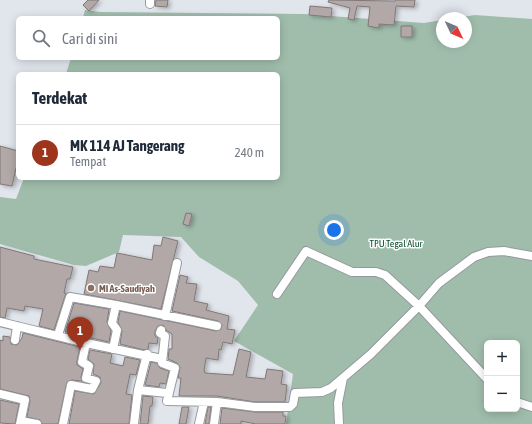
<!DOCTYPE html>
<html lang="id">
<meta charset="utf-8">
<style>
:root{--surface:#fff;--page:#f6f6f7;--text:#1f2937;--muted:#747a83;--line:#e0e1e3;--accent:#9d341c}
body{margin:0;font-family:"Asap Condensed",sans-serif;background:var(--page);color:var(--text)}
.controls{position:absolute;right:12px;bottom:12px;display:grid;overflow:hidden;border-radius:6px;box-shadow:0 2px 10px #0003}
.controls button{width:36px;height:36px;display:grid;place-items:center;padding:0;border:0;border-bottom:1px solid var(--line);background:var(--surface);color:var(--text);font:20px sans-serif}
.compass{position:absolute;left:436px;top:12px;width:36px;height:36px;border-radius:50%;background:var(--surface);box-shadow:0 2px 10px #0003;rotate:134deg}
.you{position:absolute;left:334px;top:230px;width:14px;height:14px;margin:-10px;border:3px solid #fff;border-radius:50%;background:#1a73e8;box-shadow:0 0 0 6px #1a73e833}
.badge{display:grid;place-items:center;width:26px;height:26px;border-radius:50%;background:var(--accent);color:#fff;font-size:13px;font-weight:700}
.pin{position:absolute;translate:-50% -33px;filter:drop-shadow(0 1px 2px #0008)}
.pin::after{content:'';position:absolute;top:21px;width:14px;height:12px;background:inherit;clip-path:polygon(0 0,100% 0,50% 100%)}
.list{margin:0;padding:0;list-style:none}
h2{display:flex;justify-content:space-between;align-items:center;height:52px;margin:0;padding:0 16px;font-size:17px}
h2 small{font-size:13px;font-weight:400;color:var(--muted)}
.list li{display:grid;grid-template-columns:26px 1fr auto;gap:12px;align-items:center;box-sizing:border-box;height:56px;padding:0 16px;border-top:1px solid var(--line)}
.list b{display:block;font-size:15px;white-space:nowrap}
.list p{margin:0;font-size:13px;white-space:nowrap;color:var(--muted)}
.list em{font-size:13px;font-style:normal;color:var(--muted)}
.icon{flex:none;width:22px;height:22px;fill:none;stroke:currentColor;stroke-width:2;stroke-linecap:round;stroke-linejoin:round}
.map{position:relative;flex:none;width:532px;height:424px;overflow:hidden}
.search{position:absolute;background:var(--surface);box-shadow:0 2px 10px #0003;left:16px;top:16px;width:264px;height:44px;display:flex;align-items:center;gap:10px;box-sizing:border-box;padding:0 14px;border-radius:6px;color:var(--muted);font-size:15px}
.panel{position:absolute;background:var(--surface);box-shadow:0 2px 10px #0003;left:16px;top:72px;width:264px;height:108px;border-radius:6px}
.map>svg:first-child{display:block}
.green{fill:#a0bdac;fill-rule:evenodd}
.building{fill:#b1a8a7;stroke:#807876;filter:url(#shadow)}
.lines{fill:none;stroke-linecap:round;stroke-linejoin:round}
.minor-casing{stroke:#95999f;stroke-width:10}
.minor{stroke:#fff;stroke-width:8}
.education-dot{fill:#8d6e63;stroke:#fff;stroke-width:1.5}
.labels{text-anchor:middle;stroke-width:3;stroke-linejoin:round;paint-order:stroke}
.park-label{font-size:10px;fill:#094b2f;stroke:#fff}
.education-label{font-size:10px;font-weight:bold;fill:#785e54;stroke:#fff;text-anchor:start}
</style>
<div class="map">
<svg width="532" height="424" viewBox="0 0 532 424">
<defs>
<filter id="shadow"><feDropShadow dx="2.5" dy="1.5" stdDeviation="2" flood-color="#0004"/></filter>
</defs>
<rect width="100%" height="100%" fill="#e1e5ec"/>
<path class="green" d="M85 10 100 12 304 14 424 23 442 20V42H466V18H456L475 15 532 19V424H286L293 374 234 341 258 305 238 281 199 257 181 237 123 235 119 252 86 266 74 265 0 244V197L16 199 24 178H278V74H66L71 58H278V18H83ZM487 343H517V409H487Z"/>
<path class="building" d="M88 0H99L89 11 83 5Z
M156 0H168L167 7 155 6Z
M329 0 395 1 396 0H415L414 7 396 6 394 25 379 24V28L368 26 370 7 357 6 354 20 348 19 350 8 328 2Z
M310 6 332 8 331 17 309 15Z
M401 26H412V37H401Z
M0 146 18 151V169L16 168 12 186 0 184Z
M186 213 192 214 189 226 183 224Z
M163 237 178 241 161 309 84 294 89 270 98 272 100 266 114 268 117 253 152 260 154 245 161 246Z
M0 247 34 256V259L73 267 70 279H67L64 293H66L54 330 39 326 43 309 25 306 24 311 7 308 5 318 0 317Z
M180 275 188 277 186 283 197 284 194 301 208 304 206 310 229 316 227 329 235 330 232 344 223 342 221 350 219 349 218 360 206 358 204 370 205 373 233 375 239 349 251 352 246 377 265 379 267 369 283 371 281 384 287 385 285 402H255L217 396H179L181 378H178L180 367 177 363 168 359 169 349H172V334L166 330 163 325 158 326 155 331V336L158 338 157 344 149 343 148 349 144 350 120 344 122 331 118 322 120 311 216 331 221 329 222 325 218 321 172 311Z
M74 303 109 309 107 322 111 331 109 342 65 332Z
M23 333 80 347 77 361V365L83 369 81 377 82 381 72 380 67 382 58 424H42L40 420 27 417 30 401 29 396 0 389V340L3 341V336L10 337 11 344 17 345 22 338Z
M90 350 112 354 110 363 123 366 125 357 140 360 136 375 130 374 126 394 132 395 129 424H69L75 391 94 394 101 383 100 377 93 374 94 364 88 359Z
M151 362 157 363 160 368 169 371 166 384 160 383 159 387 145 385Z
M143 396 153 397 152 406H150L148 424H140Z
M0 400 19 404 15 424 0 423Z
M182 407H189L186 424H179Z
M208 407H211L209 424H205Z
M222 408 255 412H283V416H286L285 424H256L241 421V424H220Z"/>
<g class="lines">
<g class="minor-casing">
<path id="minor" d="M150 4V0
M277 294 306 251 352 272H376L385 275 419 306 487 379
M165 316 177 263
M0 322 86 343 162 359
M161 330 160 333 165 336 162 363 175 368 167 401 217 402 255 407H290L293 404 295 393 322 392 331 388 371 354 419 306 439 283 474 257 488 252 504 251 532 256
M58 335 70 297 116 305
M15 340 17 326
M113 349 117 330 112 323 116 305 217 326
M138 390 167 393
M0 394 25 400 20 424
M517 402 532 407
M21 421 37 424
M63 424 71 385 92 389 96 381 86 378 89 366 82 362 86 343
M134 424 138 390 147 354
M199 424 204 402
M214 424 217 402
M339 424 338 403 343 378"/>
</g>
<use href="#minor" class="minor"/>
</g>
<circle class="education-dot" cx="91" cy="288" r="4"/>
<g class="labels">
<g class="park-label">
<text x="396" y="247">TPU Tegal Alur</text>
</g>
<g class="education-label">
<text x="99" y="292">MI As-Saudiyah</text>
</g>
</g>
</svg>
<div class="controls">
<button>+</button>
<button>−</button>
</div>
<svg class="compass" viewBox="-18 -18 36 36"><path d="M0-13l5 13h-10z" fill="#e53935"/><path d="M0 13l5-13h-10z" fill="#747a83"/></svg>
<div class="you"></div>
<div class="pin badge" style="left:80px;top:350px">1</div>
<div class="search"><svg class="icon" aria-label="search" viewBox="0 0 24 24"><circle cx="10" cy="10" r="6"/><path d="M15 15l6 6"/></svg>Cari di sini</div>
<section class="panel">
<h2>Terdekat<small></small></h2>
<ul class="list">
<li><span class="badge">1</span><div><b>MK 114 AJ Tangerang</b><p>Tempat</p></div><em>240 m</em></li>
</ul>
</section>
</div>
